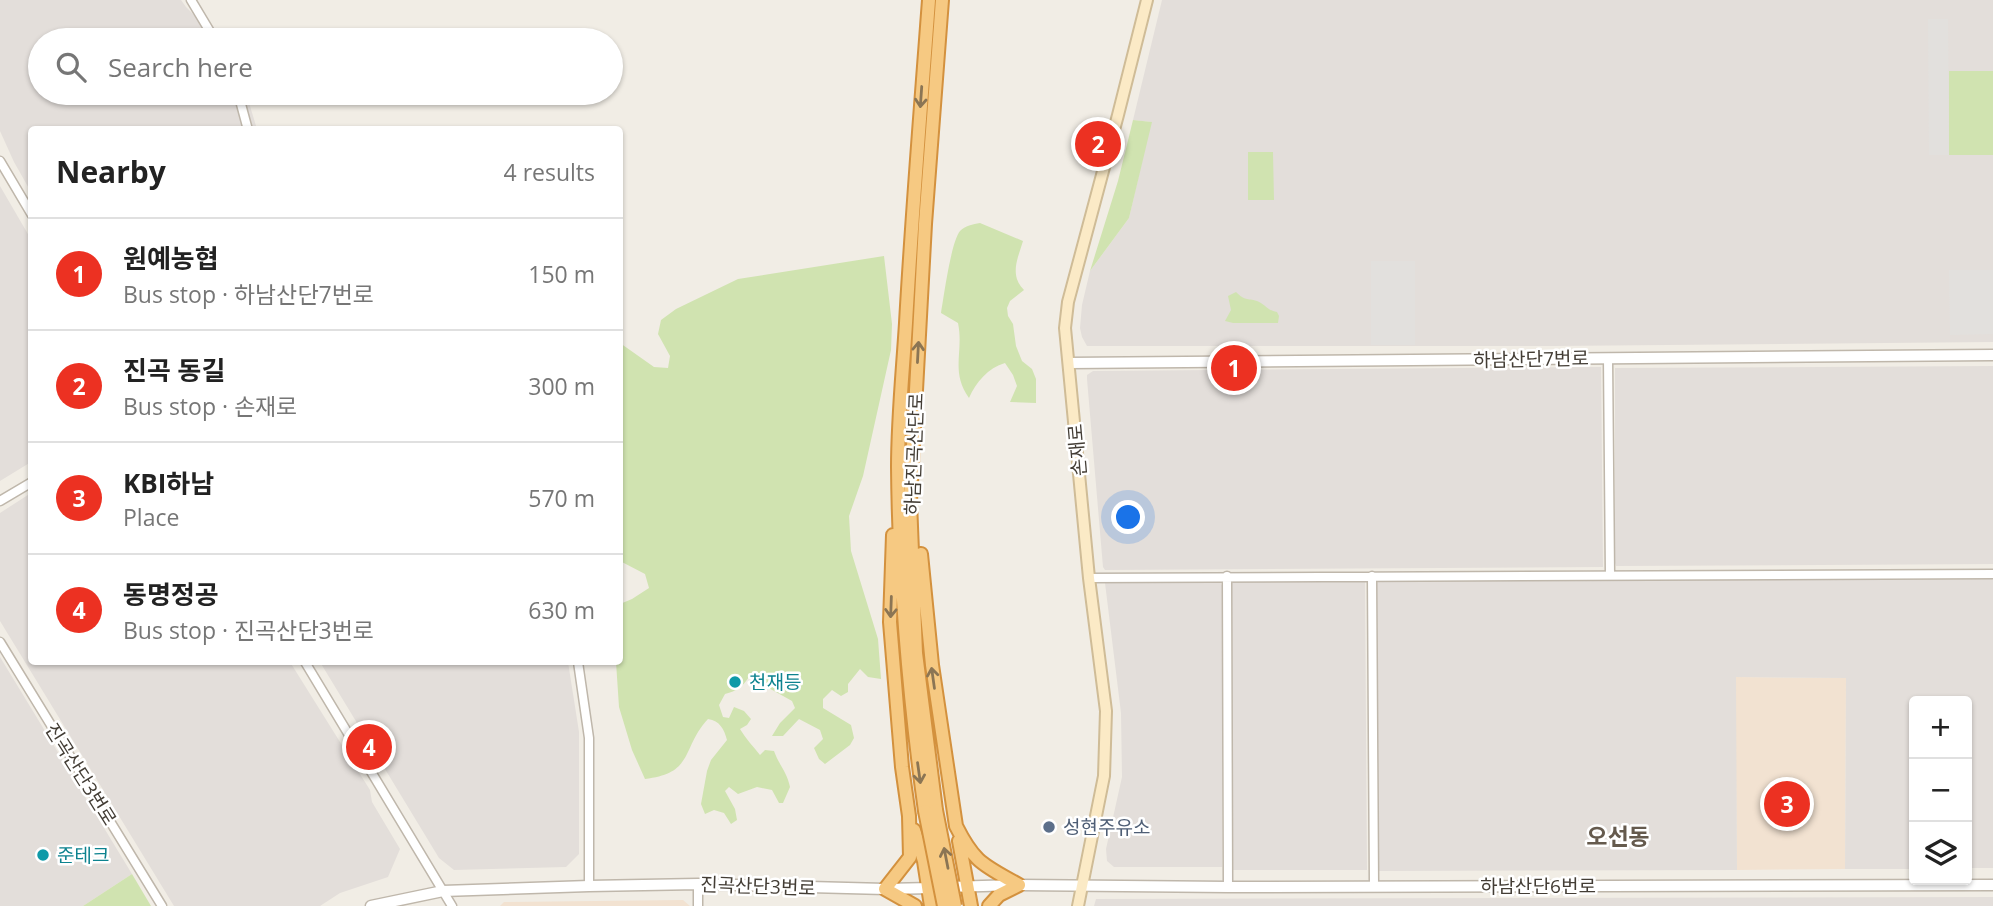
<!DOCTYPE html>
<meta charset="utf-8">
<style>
:root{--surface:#fff;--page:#f6f6f6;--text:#222;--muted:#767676;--line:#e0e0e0;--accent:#ec3122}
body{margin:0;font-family:"Open Sans","Noto Sans KR",sans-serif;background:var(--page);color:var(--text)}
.controls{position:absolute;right:21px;bottom:21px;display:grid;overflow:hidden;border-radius:7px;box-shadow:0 2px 5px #0004}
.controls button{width:63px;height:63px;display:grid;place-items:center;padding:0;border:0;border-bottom:2px solid var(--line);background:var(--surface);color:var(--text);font:35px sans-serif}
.you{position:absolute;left:1129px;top:518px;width:24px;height:24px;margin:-18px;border:5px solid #fff;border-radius:50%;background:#1a73e8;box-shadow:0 0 0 10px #1a73e833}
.badge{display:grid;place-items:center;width:46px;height:46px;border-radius:50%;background:var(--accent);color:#fff;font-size:23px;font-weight:700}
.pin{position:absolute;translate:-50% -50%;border:4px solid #fff;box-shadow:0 2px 7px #0006}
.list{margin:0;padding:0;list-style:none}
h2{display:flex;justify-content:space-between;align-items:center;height:91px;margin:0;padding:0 28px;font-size:30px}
h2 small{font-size:23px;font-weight:400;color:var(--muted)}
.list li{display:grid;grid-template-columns:46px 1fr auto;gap:21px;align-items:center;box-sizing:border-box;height:112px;padding:0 28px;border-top:2px solid var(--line)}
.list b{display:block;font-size:26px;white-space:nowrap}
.list p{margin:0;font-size:23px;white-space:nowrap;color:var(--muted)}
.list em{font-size:23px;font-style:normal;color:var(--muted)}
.icon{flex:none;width:38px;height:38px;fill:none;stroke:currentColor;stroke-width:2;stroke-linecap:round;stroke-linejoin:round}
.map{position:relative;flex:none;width:1993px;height:906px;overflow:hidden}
.search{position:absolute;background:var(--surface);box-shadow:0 2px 5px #0004;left:28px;top:28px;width:595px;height:77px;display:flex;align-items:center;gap:18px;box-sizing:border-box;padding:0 24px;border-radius:38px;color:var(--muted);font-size:26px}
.panel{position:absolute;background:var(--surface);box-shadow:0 2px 5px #0004;left:28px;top:126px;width:595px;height:539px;border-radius:7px}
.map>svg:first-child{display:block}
.commercial{fill:#f2e2d1}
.industrial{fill:#e3deda}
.green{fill:#d0e3b0}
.parking{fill:#e2e0dd}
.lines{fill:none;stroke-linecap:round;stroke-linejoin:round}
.minor-casing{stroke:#bfb7ab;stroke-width:11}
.tertiary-casing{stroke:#bfb7ab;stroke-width:13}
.secondary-casing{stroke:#cfbc97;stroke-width:14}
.trunk-casing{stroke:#d3913e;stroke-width:16}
.minor{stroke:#fff;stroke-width:8}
.tertiary{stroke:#fff;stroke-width:10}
.secondary{stroke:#fbeac6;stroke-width:10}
.trunk{stroke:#f6c982;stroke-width:12}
.trunk-bridge-casing{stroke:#d3913e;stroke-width:16;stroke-linecap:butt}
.trunk-bridge{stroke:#f6c982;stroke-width:12}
.oneway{stroke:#8b7554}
.culture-dot{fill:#0f9aa8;stroke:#fff;stroke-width:2.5}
.service-dot{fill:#5c6f8a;stroke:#fff;stroke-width:2.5}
.labels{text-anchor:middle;stroke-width:5;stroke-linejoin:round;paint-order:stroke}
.street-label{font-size:19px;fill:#433d35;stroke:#fff}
.culture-label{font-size:19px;fill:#0d838f;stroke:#fff;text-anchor:start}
.service-label{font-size:19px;fill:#4e5e75;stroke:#fff;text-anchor:start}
.quarter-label{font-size:23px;font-weight:bold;fill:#655a4d;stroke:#fff}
</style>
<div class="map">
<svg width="1993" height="906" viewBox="0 0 1993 906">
<rect width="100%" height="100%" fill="#f1ede5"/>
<path class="commercial" d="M1735 677 1846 678 1845 869 1737 870Z
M683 900 690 906H500L504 902Z"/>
<path class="industrial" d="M0 0H181L186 7 219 40H40V93H246L257 129 32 130 31 192 14 162 0 131Z
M1162 0H1993V342L1554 346H1087L1082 337 1080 328 1082 305 1090 271 1129 218 1151 122 1133 120Z
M0 186 32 241 31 462 0 481Z
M1993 366V564L1616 566 1615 563V368Z
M1601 367 1603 567 1105 570 1103 567 1087 379V375L1093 371Z
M31 493 32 662H290L370 790 372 802 400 849 388 877 340 893 320 906H174L0 621V513Z
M1993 579V868H1967V701H1914V869H1845L1846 678 1736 677 1737 870 1378 871 1377 581Z
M1231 581H1365L1367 870H1232Z
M1220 582 1223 587 1222 867H1114L1107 861 1106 849 1122 777 1121 713 1105 583Z
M0 657 132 874 83 906H0Z
M320 662H568L579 732V854L566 867 454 870 439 858Z
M1993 897V906H1094L1096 899Z"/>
<path class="green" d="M1949 71H1993V155H1949Z
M1133 120 1152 122 1129 218 1090 271 1118 181Z
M1248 152H1273L1274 200H1248Z
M980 223 1023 241C1018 258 1009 275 1024 290L1010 301 1007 308 1008 316 1013 324 1016 346 1022 361 1032 369 1036 379V403L1010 402 1017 386 1013 375 1005 363C988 368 976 382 969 398 950 371 964 352 958 323L941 313C944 296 951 242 960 231 965 226 973 224 980 223Z
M884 256 892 324 891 350 863 476 849 516 851 551 878 639 881 679 868 677 860 669 848 684V692L841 696 832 690 823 699V708L851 725 854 738 850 745 825 764 819 759 814 748 823 739 820 730 799 719 783 736H772L780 723 795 708 792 701 749 677C742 687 737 691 725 694L719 705 723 717 729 718 734 707 744 711 751 719 747 725 740 729C746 739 753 746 760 755L765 750 774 751C779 765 787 772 790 787L783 803H779L772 790 757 787 738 794 729 787 725 791 735 809 737 820 731 824 724 813 714 810 705 814 701 804 707 771 711 760 727 740C724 729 720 721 708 719 681 748 695 773 645 779L632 750 619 707 616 662H620V604L632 599 649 588 645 574 620 561V343L654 367 668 368 670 356 658 334 661 320 676 309 738 279Z
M1236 292C1245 301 1247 298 1257 301 1265 304 1268 311 1277 312L1279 316 1278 323H1233L1225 321 1231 310 1228 296Z
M132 874 151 906H83Z"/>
<path class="parking" d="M1928 19H1948L1949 155H1929Z
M1371 261H1415V345H1371Z
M1949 270H1993V334L1950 335Z"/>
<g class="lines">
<g class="minor-casing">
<path id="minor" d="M191 0 215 40
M238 93 248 130
M0 161 32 215
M1608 358 1610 575
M0 501 32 482
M1227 576 1228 887
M1372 576 1374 886
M1089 578 1993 574
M0 642 162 906
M305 662 452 906
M578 662 589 738V886
M698 884V906"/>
</g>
<g class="tertiary-casing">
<path id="tertiary" d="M1069 363 1993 355
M947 887 1019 885 1228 887 1993 885
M371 906 443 891 589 886 698 884 885 889 932 888"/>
</g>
<g class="secondary-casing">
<path id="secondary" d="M1078 906 1104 776 1106 711 1089 578 1065 328 1068 302 1118 115 1147 0"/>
</g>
<g class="trunk-casing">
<path id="trunk" d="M893 535 890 622 902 767 909 816 910 857 885 889 915 906
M921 554 932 665 956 826C975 864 984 865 1019 885
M936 810 916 653 910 501 925 224 942 0
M925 811C909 697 899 582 898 467 898 419 903 371 906 323 912 216 921 108 929 0
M914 830 924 861 931 906
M959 841 971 906
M989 906 999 895 1019 885"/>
</g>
<use href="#minor" class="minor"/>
<use href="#tertiary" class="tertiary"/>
<use href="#secondary" class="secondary"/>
<use href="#trunk" class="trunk"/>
<g class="trunk-bridge-casing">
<path id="trunk-bridge" d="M936 810 955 906
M925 811 944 906"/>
</g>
<use href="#trunk-bridge" class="trunk-bridge"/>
</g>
<defs><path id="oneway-shaft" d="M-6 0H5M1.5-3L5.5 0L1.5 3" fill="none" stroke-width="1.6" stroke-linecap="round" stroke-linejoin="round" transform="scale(1.75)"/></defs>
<g class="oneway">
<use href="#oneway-shaft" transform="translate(921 97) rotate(94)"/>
<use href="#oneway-shaft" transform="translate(918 352) rotate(-87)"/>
<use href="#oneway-shaft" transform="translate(891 607) rotate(92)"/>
<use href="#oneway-shaft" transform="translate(933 678) rotate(-98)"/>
<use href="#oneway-shaft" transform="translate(919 773) rotate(82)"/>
<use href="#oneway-shaft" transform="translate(946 858) rotate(-101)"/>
</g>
<g class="culture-dot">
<circle cx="735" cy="682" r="7"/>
<circle cx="43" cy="855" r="7"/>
</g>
<circle class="service-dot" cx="1049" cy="827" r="7"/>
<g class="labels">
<g class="street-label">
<text transform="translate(1531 359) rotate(-1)" y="7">하남산단7번로</text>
<text transform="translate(1077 450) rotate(-95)" y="7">손재로</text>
<text transform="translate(914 454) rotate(-88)" y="7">하남진곡산단로</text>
<text transform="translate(81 774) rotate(58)" y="7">진곡산단3번로</text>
<text transform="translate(758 886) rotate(2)" y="7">진곡산단3번로</text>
<text x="1538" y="893">하남산단6번로</text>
</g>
<g class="culture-label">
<text x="749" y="689">천재등</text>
<text x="57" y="862">준테크</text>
</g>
<g class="service-label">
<text x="1063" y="834">성현주유소</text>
</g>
<g class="quarter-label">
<text x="1618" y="845">오선동</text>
</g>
</g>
</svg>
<div class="controls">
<button>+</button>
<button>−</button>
<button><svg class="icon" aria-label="layers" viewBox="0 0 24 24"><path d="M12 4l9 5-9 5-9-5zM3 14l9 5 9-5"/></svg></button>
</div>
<div class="you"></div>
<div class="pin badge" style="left:1234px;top:368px">1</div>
<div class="pin badge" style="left:1098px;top:144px">2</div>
<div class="pin badge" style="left:1787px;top:804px">3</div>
<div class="pin badge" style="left:369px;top:747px">4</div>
<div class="search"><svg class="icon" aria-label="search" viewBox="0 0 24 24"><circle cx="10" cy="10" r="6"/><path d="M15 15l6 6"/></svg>Search here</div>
<section class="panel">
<h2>Nearby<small>4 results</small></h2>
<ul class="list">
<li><span class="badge">1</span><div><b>원예농협</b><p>Bus stop · 하남산단7번로</p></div><em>150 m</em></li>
<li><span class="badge">2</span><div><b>진곡 동길</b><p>Bus stop · 손재로</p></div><em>300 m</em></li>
<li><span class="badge">3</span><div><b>KBI하남</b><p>Place</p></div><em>570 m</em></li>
<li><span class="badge">4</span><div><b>동명정공</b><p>Bus stop · 진곡산단3번로</p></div><em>630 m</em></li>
</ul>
</section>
</div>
